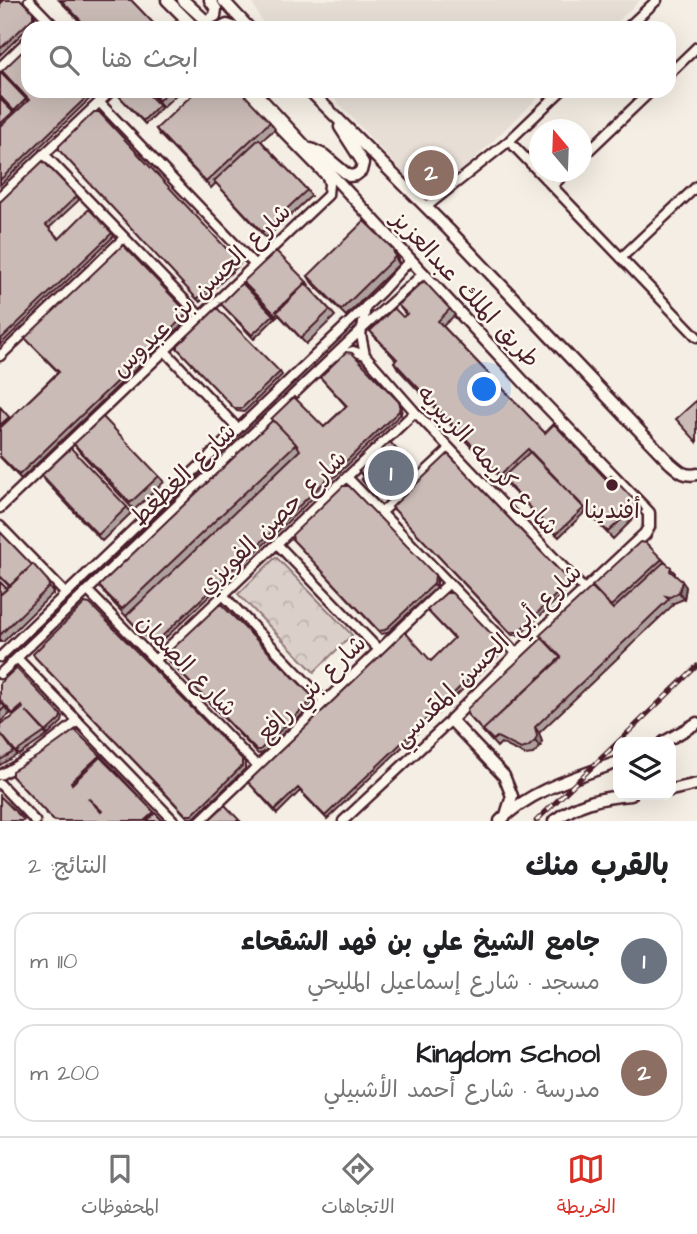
<!DOCTYPE html>
<html lang="ar">
<meta charset="utf-8">
<style>
:root{--surface:#fff;--page:#f2f2f2;--text:#202124;--muted:#757577;--line:#e0e0e0;--accent:#d93025}
body{margin:0;font-family:"Architects Daughter","Playpen Sans Arabic",sans-serif;background:var(--page);color:var(--text);direction:rtl}
.controls{position:absolute;right:21px;bottom:21px;display:grid;overflow:hidden;border-radius:14px;box-shadow:0 7px 28px #0002}
.controls button{width:63px;height:63px;display:grid;place-items:center;padding:0;border:0;border-bottom:2px solid var(--line);background:var(--surface);color:var(--text);font:35px sans-serif}
.compass{position:absolute;left:529px;top:119px;width:63px;height:63px;border-radius:50%;background:var(--surface);box-shadow:0 7px 28px #0002;rotate:341deg}
.you{position:absolute;left:485px;top:390px;width:24px;height:24px;margin:-18px;border:5px solid #fff;border-radius:50%;background:#1a73e8;box-shadow:0 0 0 10px #1a73e833}
.badge{display:grid;place-items:center;width:46px;height:46px;border-radius:50%;background:var(--accent);color:#fff;font-size:23px;font-weight:700}
.pin{position:absolute;translate:-50% -50%;border:4px solid #fff;box-shadow:0 2px 7px #0006}
.list{margin:0;padding:0;list-style:none}
h2{display:flex;justify-content:space-between;align-items:center;height:91px;margin:0;padding:0 28px;font-size:30px}
h2 small{font-size:23px;font-weight:400;color:var(--muted)}
.list li{display:grid;grid-template-columns:46px 1fr auto;gap:21px;align-items:center;box-sizing:border-box;height:98px;margin:0 14px 14px;padding:0 14px;border:2px solid var(--line);border-radius:21px}
.list b{display:block;font-size:26px;white-space:nowrap}
.list p{margin:0;font-size:23px;white-space:nowrap;color:var(--muted)}
.list em{font-size:23px;font-style:normal;color:var(--muted)}
.icon{flex:none;width:38px;height:38px;fill:none;stroke:currentColor;stroke-width:2;stroke-linecap:round;stroke-linejoin:round}
.map{position:relative;flex:none;width:697px;height:821px;overflow:hidden;direction:ltr}
.search{position:absolute;background:var(--surface);box-shadow:0 7px 28px #0002;left:21px;right:21px;top:21px;height:77px;display:flex;align-items:center;gap:18px;box-sizing:border-box;padding:0 24px;border-radius:21px;color:var(--muted);font-size:26px}
.sheet{height:315px;background:var(--surface)}
nav{display:flex;justify-content:space-around;align-items:center;box-sizing:border-box;height:98px;border-top:2px solid var(--line);background:var(--surface);font-size:19px;color:var(--muted)}
nav a{display:grid;justify-items:center;gap:4px}
nav .on{color:var(--accent)}
.map>svg:first-child{display:block}
.built{fill:#e7dfd6}
.forest{fill:url(#forest-crowns);stroke:#92787a;stroke-width:2}
.lines{fill:none;stroke-linecap:round;stroke-linejoin:round}
.minor-casing{stroke:#4a1f2b;stroke-width:13}
.major-casing{stroke:#4a1f2b;stroke-width:15}
.minor{stroke:#fbf7ec;stroke-width:8}
.major{stroke:#fbf7ec;stroke-width:10}
.rail-casing{stroke:#4a1f2b;stroke-width:5}
.rail{stroke:#fbf7ec;stroke-width:2.5;stroke-dasharray:8;stroke-linecap:butt}
.wall{fill:#aea19d;stroke:#4a1f2b;stroke-width:2}
.shaded-wall{fill:#8d837f;stroke:#4a1f2b;stroke-width:2}
.building{fill:#cabbb6;stroke:#4a1f2b;stroke-width:2;fill-rule:evenodd}
.poi-dot{fill:#4a1f2b;stroke:#fbf7ec;stroke-width:2.5}
.labels{text-anchor:middle;stroke-width:5;stroke-linejoin:round;paint-order:stroke}
.street-label{font-size:24px;fill:#4a1f2b;stroke:#fbf7ec}
.poi-label{font-size:24px;fill:#4a1f2b;stroke:#fbf7ec}
</style>
<div class="map">
<svg width="697" height="821" viewBox="0 0 697 821">
<defs>
<pattern id="forest-crowns" width="20" height="18" patternUnits="userSpaceOnUse" patternTransform="scale(1.75)"><rect width="20" height="18" fill="#dbd0c9"/><path d="M2 6a3 3 0 1 1 6 0M12 15a3 3 0 1 1 6 0" fill="none" stroke="#bdb2ad"/></pattern>
</defs>
<rect width="100%" height="100%" fill="#f4eee4"/>
<filter id="ink" filterUnits="userSpaceOnUse"><feTurbulence type="fractalNoise" baseFrequency=".0143" numOctaves="2"/><feDisplacementMap in="SourceGraphic" scale="14" xChannelSelector="R" yChannelSelector="G"/><feConvolveMatrix kernelMatrix="1 2 1 2 8 2 1 2 1" color-interpolation-filters="sRGB"/></filter>
<g filter="url(#ink)">
<path class="built" d="M251 0H640L611 28H265Z
M327 91H545L430 202Z"/>
<path class="forest" d="M276 557 352 635 314 672 238 594Z"/>
<g class="lines">
<g class="minor-casing">
<path id="minor" d="M29 0 56 28
M176 28 185 19
M627 28 657 0
M0 67 28 40
M669 74 697 47
M99 102 255 265
M509 141 697 337
M44 154 201 317
M582 157 651 91
M552 186 567 172
M0 196 111 91
M426 207 509 141 561 91
M621 258 697 186
M366 306 361 335 365 355 415 412 585 590
M165 351 238 429
M0 356 124 238
M338 356 353 351 365 355
M347 477 517 654
M0 508 328 195 329 184 327 177 243 91
M381 513 450 449
M0 526 66 594
M277 544 379 650
M88 591 257 766
M223 595 325 702
M0 657 382 291 411 259
M17 658 174 821
M155 660 415 412
M0 674 361 330 424 273
M0 775 35 755 78 721
M0 784 35 821
M200 821 448 584
M343 821 451 720"/>
</g>
<g class="major-casing">
<path id="major" d="M167 0 195 28
M183 0 206 21 215 16 216 9 210 0
M223 0 249 28
M221 28 227 25 235 28
M254 91 534 393 649 513V527L645 534 517 654 451 720 504 776 512 796 506 815
M310 91 449 230 670 463C679 471 685 477 697 474
M311 149 324 155 349 176 356 175 361 171 363 163 340 127
M664 742 697 723
M671 790 697 784
M500 821C531 789 578 777 618 762
M554 821C577 803 602 797 631 795"/>
</g>
<use href="#minor" class="minor"/>
<use href="#major" class="major"/>
<g class="rail-casing">
<path id="rail" d="M536 821 697 666"/>
</g>
<use href="#rail" class="rail"/>
</g>
<path class="wall" d="M0 0H21L35 15V21L0 55Z
M59 0H131L153 23 157 28H86Z
M0 72 28 101V91H98L0 185V127L1 126 0 125V99L14 114 15 113 0 97Z
M148 91H180L163 107Z
M119 96 159 105 161 108 145 124Z
M270 122 275 129 261 141 307 190 311 196 266 238 216 183 211 188 160 135 156 129Z
M59 150 238 261 240 264 200 302Z
M77 196 79 200 49 228 59 239 112 233 114 236 0 345V202Z
M393 249 397 256 399 264 346 316 312 283 308 276Z
M243 282H307L309 285 308 286 330 310 335 316 306 344 279 315 277 317Z
M221 304 273 315 275 318 254 339Z
M398 305 450 309 455 315 443 326 545 433 638 504 642 510 613 539 585 510 586 511 559 537 504 482 398 369 394 362 396 360 375 337 370 331 403 317 406 315Z
M188 313 191 316 21 479 0 457V407L10 419 58 372 25 338Z
M178 349 280 372 282 375 244 412 237 411Z
M320 377 402 406 401 414 158 645H153L106 595 99 586 272 421 324 427 346 406Z
M74 444 159 476 164 482 134 510 79 451Z
M410 460 417 469 385 500 379 493 376 496 361 479 363 477 359 471 408 462Z
M42 475 127 507 131 513 102 541 46 482Z
M392 507 567 579 569 582 570 587 520 635H512Z
M0 532 53 587V593L3 642H0V582L7 589 9 586 0 577Z
M293 540 437 578V587L387 633 381 634Z
M662 559 675 573V575L686 587 684 599 674 603H672L673 605 539 733 542 742 540 747 533 754 525 755 501 743 497 747 468 715Z
M427 610 501 644 504 647 503 651 327 819 300 791 277 814 248 782 431 661 454 639Z
M35 657 242 759 245 762V769L194 818H188Z
M167 659 312 696 314 699V703L263 753 258 754Z
M0 701 61 715 63 718 62 722 48 735 33 719 47 736 19 755 5 739 17 755 0 765V724L10 719 14 716Z
M0 701 10 714 0 722Z
M100 755 155 813 163 821H54L12 776Z"/>
<path class="shaded-wall" d="M393 249 397 256 399 264 395 257Z
M400 403 402 406 401 414 399 411Z
M435 575 437 578V587L434 584Z
M48 581 53 587V593L49 587Z
M682 581 686 587 684 599 679 592Z
M535 727 539 733 542 742 540 747 535 741Z"/>
<path class="building" d="M4 0H21L33 12V18L0 49V4Z
M61 0H131L153 23 148 28H88Z
M28 46V91H93L0 180V127L29 100 2 71Z
M0 72 26 99 14 111 0 96Z
M125 91H145L159 105 143 121 119 96Z
M150 91H169L159 100Z
M196 91H241L270 122 206 182 156 129Z
M0 99 13 112 0 124Z
M94 112H99L238 261 197 299 59 150V146Z
M259 139 307 190 262 232 214 181Z
M43 161 77 196 46 225 59 239 89 209 112 233 0 340V202Z
M364 221 393 249 395 257 341 310 308 276Z
M123 245 188 313 19 475 0 456V428L59 372 25 338Z
M276 251 307 282 275 314 243 282Z
M424 281 450 309 438 321 545 433 554 424 607 480 611 476 638 504 608 532 528 449 500 475 394 362 397 359 370 331 394 308 403 317 407 314 398 305Z
M242 283 273 315 252 335 221 304Z
M305 283 330 310 301 338 276 311Z
M217 308 280 372 241 409 234 408 178 349V345Z
M346 352 352 353 400 403 399 411 156 642H151L126 616 300 450 296 444 273 420V421L271 419 294 397 324 427 347 406 320 377Z
M697 400V442L676 419Z
M0 407 9 417 0 425Z
M103 417 159 476 130 503 74 444Z
M273 420 296 444 122 609 99 586Z
M390 442 408 462 410 460 413 463 380 493 375 487 371 490 361 479 364 476 359 471Z
M71 448 127 507 98 535 42 475Z
M530 452 584 508 556 534 502 478Z
M448 454 567 579V584L518 632H510L392 507Z
M343 486H349L435 575 434 584 385 630 379 631 293 540 292 535Z
M0 532 32 565 10 586 0 576Z
M640 542 646 543 662 559 611 606 592 586Z
M664 562 671 567 670 571 682 581 679 592 670 597 666 596 669 599 535 727 537 736 535 741 528 747 521 749 497 737 493 740 483 730 561 657 540 635 592 587 613 609Z
M33 564 48 581 49 587 0 635V595Z
M0 582 7 589 0 595Z
M446 593H452L501 644V648L325 816 298 788 275 810 248 782 405 632 431 661 454 638 427 610Z
M85 603 90 604 242 759V766L192 815H186L35 657 33 654Z
M219 605H222L312 696V700L260 750H256L167 659V654Z
M542 638 561 658 483 730 486 734 468 715 467 709Z
M16 668 61 715 60 719 46 732 26 711 45 732 16 752 1 734 14 752 0 760V724L10 719 23 708 22 706 13 714 0 700V683Z
M0 701 5 707 0 712Z
M75 730 100 755 71 782 72 784 100 757 154 812 144 821H54L12 776V771L43 753ZM88 798 102 811 101 812Z
M0 796 24 820 23 821H0Z
M225 805 240 821H208Z
M155 813 163 821H147Z"/>
</g>
<circle class="poi-dot" cx="612" cy="485" r="7"/>
<g class="labels">
<g class="street-label">
<text transform="translate(466 289) rotate(47)" y="8">طريق الملك عبدالعزيز</text>
<text transform="translate(201 290) rotate(-44)" y="8">شارع الحسن بن عبدوس</text>
<text transform="translate(488 460) rotate(47)" y="8">شارع كريمه الزبيريه</text>
<text transform="translate(183 474) rotate(-44)" y="8">شارع الغطغط</text>
<text transform="translate(272 522) rotate(-44)" y="8">شارع حصن الفويزي</text>
<text transform="translate(487 655) rotate(-44)" y="8">شارع أبي الحسن المقدسي</text>
<text transform="translate(187 665) rotate(46)" y="8">شارع الصمان</text>
<text transform="translate(311 688) rotate(-44)" y="8">شارع بني رافع</text>
</g>
<g class="poi-label">
<text x="612" y="518">أفندينا</text>
</g>
</g>
</svg>
<div class="controls">
<button><svg class="icon" aria-label="layers" viewBox="0 0 24 24"><path d="M12 4l9 5-9 5-9-5zM3 14l9 5 9-5"/></svg></button>
</div>
<svg class="compass" viewBox="-18 -18 36 36"><path d="M0-13l5 13h-10z" fill="#e53935"/><path d="M0 13l5-13h-10z" fill="#757577"/></svg>
<div class="you"></div>
<div class="pin badge" style="left:391px;top:473px;background:#6b7280">1</div>
<div class="pin badge" style="left:431px;top:173px;background:#8d6e63">2</div>
<div class="search"><svg class="icon" aria-label="search" viewBox="0 0 24 24"><circle cx="10" cy="10" r="6"/><path d="M15 15l6 6"/></svg>ابحث هنا</div>
</div>
<section class="sheet">
<h2>بالقرب منك<small>النتائج: 2</small></h2>
<ul class="list">
<li><span class="badge" style="background:#6b7280">1</span><div><b>جامع الشيخ علي بن فهد الشقحاء</b><p>مسجد · شارع إسماعيل المليحي</p></div><em>110 m</em></li>
<li><span class="badge" style="background:#8d6e63">2</span><div><b>Kingdom School</b><p>مدرسة · شارع أحمد الأشبيلي</p></div><em>200 m</em></li>
</ul>
</section>
<nav>
<a class="on"><svg class="icon" aria-label="map" viewBox="0 0 24 24"><path d="M3 6l6-2 6 2 6-2v14l-6 2-6-2-6 2zM9 4v14M15 6v14"/></svg>الخريطة</a>
<a><svg class="icon" aria-label="directions" viewBox="0 0 24 24"><path d="M12 3l9 9-9 9-9-9zM9 14v-3h6M13 9l2 2-2 2"/></svg>الاتجاهات</a>
<a><svg class="icon" aria-label="saved" viewBox="0 0 24 24"><path d="M7 4h10v16l-5-4-5 4z"/></svg>المحفوظات</a>
</nav>
